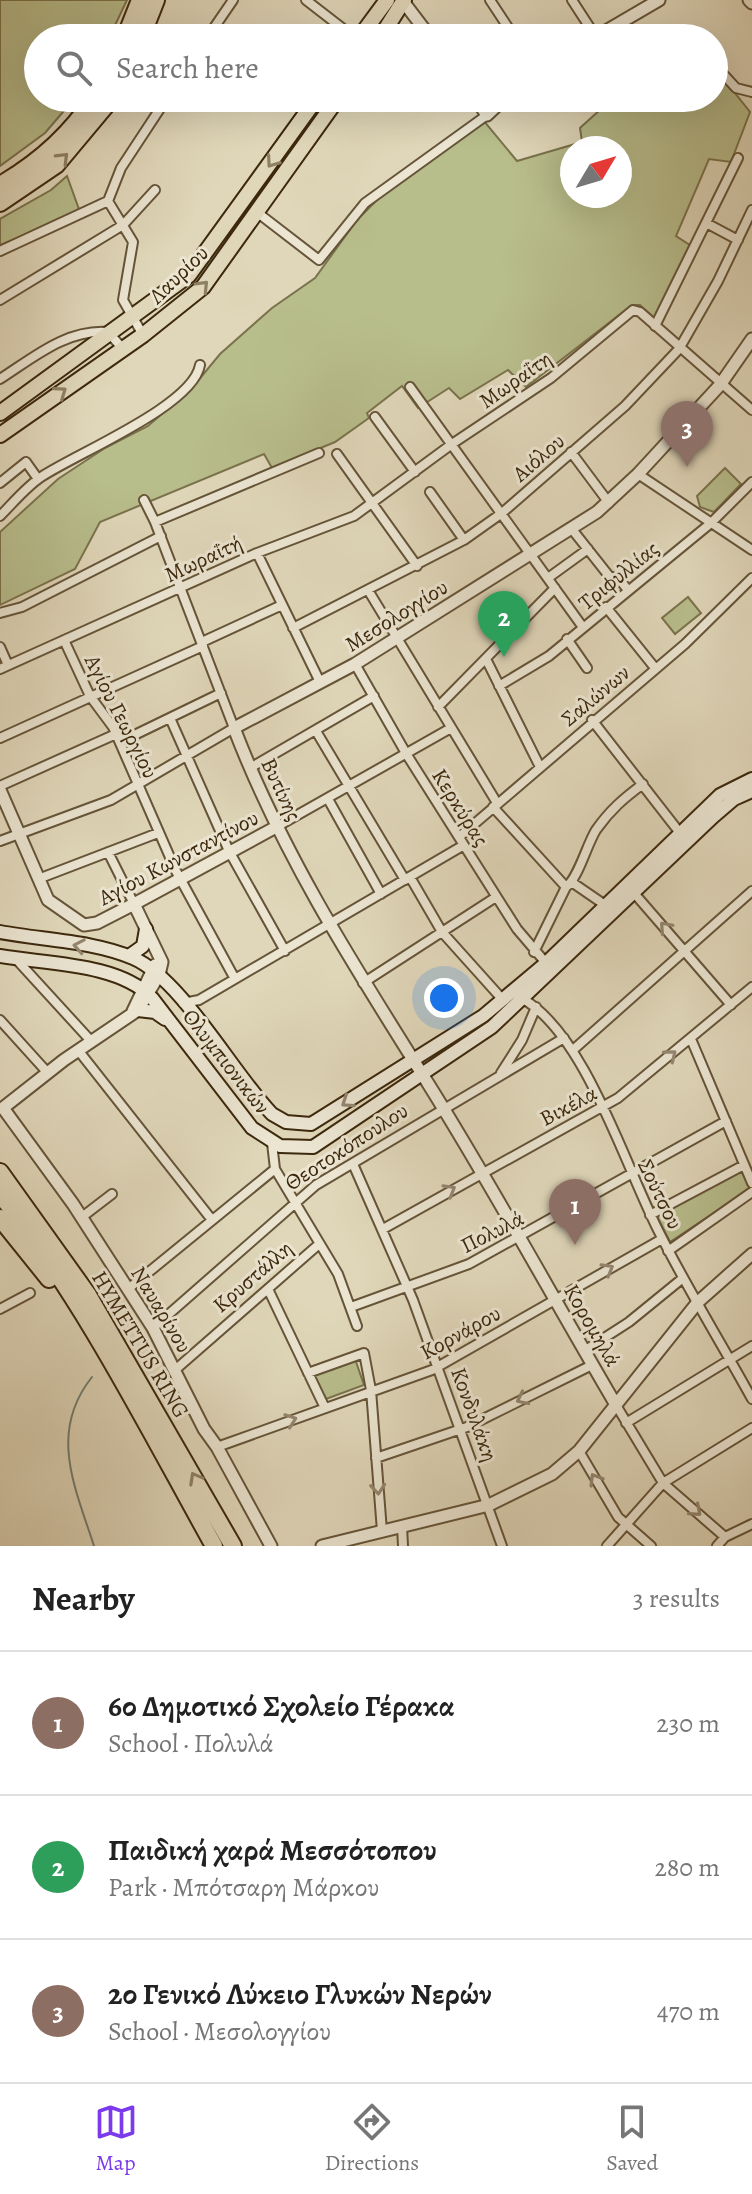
<!DOCTYPE html>
<meta charset="utf-8">
<style>
:root{--surface:#fff;--page:#f2f2f2;--text:#222;--muted:#767676;--line:#e0e0e0;--accent:#7c3aed}
body{margin:0;font-family:Alegreya,serif;background:var(--page);color:var(--text)}
.compass{position:absolute;left:560px;top:136px;width:72px;height:72px;border-radius:50%;background:var(--surface);box-shadow:0 8px 32px #0002;rotate:52deg}
.you{position:absolute;left:444px;top:998px;width:28px;height:28px;margin:-20px;border:6px solid #fff;border-radius:50%;background:#1a73e8;box-shadow:0 0 0 12px #1a73e833}
.badge{display:grid;place-items:center;width:52px;height:52px;border-radius:50%;background:var(--accent);color:#fff;font-size:26px;font-weight:700}
.pin{position:absolute;translate:-50% -66px;filter:drop-shadow(0 2px 4px #0008)}
.pin::after{content:'';position:absolute;top:42px;width:28px;height:24px;background:inherit;clip-path:polygon(0 0,100% 0,50% 100%)}
.list{margin:0;padding:0;list-style:none}
h2{display:flex;justify-content:space-between;align-items:center;height:104px;margin:0;padding:0 32px;font-size:34px}
h2 small{font-size:26px;font-weight:400;color:var(--muted)}
.list li{display:grid;grid-template-columns:52px 1fr auto;gap:24px;align-items:center;box-sizing:border-box;height:144px;padding:0 32px;border-top:2px solid var(--line)}
.list b{display:block;font-size:30px;white-space:nowrap}
.list p{margin:0;font-size:26px;white-space:nowrap;color:var(--muted)}
.list em{font-size:26px;font-style:normal;color:var(--muted)}
.icon{flex:none;width:44px;height:44px;fill:none;stroke:currentColor;stroke-width:2;stroke-linecap:round;stroke-linejoin:round}
.map{position:relative;flex:none;width:752px;height:1546px;overflow:hidden}
.search{position:absolute;background:var(--surface);box-shadow:0 8px 32px #0002;left:24px;right:24px;top:24px;height:88px;display:flex;align-items:center;gap:20px;box-sizing:border-box;padding:0 28px;border-radius:44px;color:var(--muted);font-size:30px}
.sheet{height:536px;background:var(--surface)}
nav{display:flex;justify-content:space-around;align-items:center;box-sizing:border-box;height:112px;border-top:2px solid var(--line);background:var(--surface);font-size:22px;color:var(--muted)}
nav a{display:grid;justify-items:center;gap:4px}
nav .on{color:var(--accent)}
.map>svg:first-child{display:block}
.green{fill:#b8bd8c;stroke:#7a724c;stroke-width:2;fill-rule:evenodd}
.lines{fill:none;stroke-linecap:round;stroke-linejoin:round}
.stream{stroke:#717e72;stroke-width:2}
.minor-casing{stroke:#655438;stroke-width:12}
.tertiary-casing{stroke:#655438;stroke-width:15}
.secondary-casing{stroke:#3c280c;stroke-width:16}
.primary-casing{stroke:#3c280c;stroke-width:18}
.motorway-casing{stroke:#3c280c;stroke-width:20}
.minor{stroke:#ebe5d2;stroke-width:8}
.tertiary{stroke:#ebe5d2;stroke-width:11}
.secondary{stroke:#ebe5d2;stroke-width:12}
.primary{stroke:#e0d7ba;stroke-width:14}
.motorway{stroke:#e0d7ba;stroke-width:16}
.oneway{stroke:#8e8063}
.oneway2{stroke:#94866f}
.labels{text-anchor:middle;stroke-width:6;stroke-linejoin:round;paint-order:stroke}
.street-label{font-size:22px;fill:#3c280c;stroke:#ebe5d2}
</style>
<div class="map">
<svg width="752" height="1546" viewBox="0 0 752 1546">
<rect width="100%" height="100%" fill="#e0d7ba"/>
<filter id="stains"><feTurbulence type="fractalNoise" baseFrequency=".0025" numOctaves="4"/><feColorMatrix values="0 0 0 0 .2 0 0 0 0 .09 0 0 0 0 .02 0 0 0 .5 -.17"/></filter>
<radialGradient id="worn" r=".72"><stop offset=".6" stop-color="#630" stop-opacity="0"/><stop offset="1" stop-color="#630" stop-opacity=".3"/></radialGradient>
<path class="green" d="M0 0H127L109 38H38V98H75L45 133 0 166Z
M714 79 726 82 750 112 731 162 709 159 676 236 693 247 654 318 640 305H632L526 387 508 370 460 399 449 388 418 408 402 386 367 413 369 418 335 442 272 468 264 454 100 522 75 569 0 605V532L58 479 105 448 148 426 192 388 220 354 272 308 315 278 357 220 392 185 484 121 517 161 582 142 580 128 601 109 661 110 671 98H714ZM572 148H620V196H572Z
M67 176 80 212 0 245V219L51 190Z
M725 468 741 484 714 512 700 507 697 496Z
M688 597 701 613 675 634 662 618Z
M741 1169 750 1189 670 1242 656 1215Z
M355 1359 364 1385 326 1399 312 1374Z"/>
<g class="lines">
<path class="stream" d="M92 1377C48 1432 75 1487 94 1546"/>
<g class="minor-casing">
<path id="minor" d="M306 0 355 38
M490 0 515 38
M572 0 596 37
M616 25 625 38
M207 38 233 0
M714 64 736 88 752 92
M108 201 133 242 123 300 143 335
M258 213 319 260 365 203 487 115
M708 224 738 240
M0 251 108 201 121 168 167 98
M0 300 123 225 155 190
M655 326 738 158
M0 379C33 358 66 329 108 332L123 349
M410 387 582 626
M375 417 415 472
M571 452 609 503
M337 454 417 566
M638 474 752 550
M0 483 26 462 38 479
M430 492 464 540
M0 516C13 503 26 487 41 477 77 453 193 406 200 365
M155 522 319 453
M571 528 609 576 619 579 628 590
M257 553 320 682
M548 578 588 549
M368 590 497 803
M606 607 655 668
M0 613 22 607 161 536
M293 628 464 540 502 513 625 406 679 349 718 281 752 210
M567 639 587 668
M64 640 90 696 113 727 176 871 235 979
M202 642 282 605
M0 647 8 665
M486 659 540 767
M355 664 407 755 517 929 546 963
M0 669 257 553 354 516 452 444 551 378 633 310 640 312 752 410
M499 686 549 656 711 523 752 482
M438 707 555 588
M170 718 229 851 285 951
M592 720 680 833
M316 731 405 880
M0 738 203 646
M120 742 221 693
M250 768 374 696
M0 786 116 734
M328 799 381 894
M493 807 566 887 534 952
M278 826 451 728
M459 837 685 644 752 578
M0 841 111 800 234 728 155 522 144 500
M108 852 134 904
M410 877 442 932 503 1000
M38 879 158 833
M573 883 605 905
M566 887C578 879 587 844 596 830 610 810 624 798 643 784
M634 893 731 1005
M16 959 91 1041
M363 983 496 897
M523 999C586 1035 626 1169 660 1234 688 1290 722 1344 752 1399
M183 1003 199 1000 464 845
M0 1020 47 1072
M691 1039 752 1183
M78 1050 212 1220
M573 1050 752 891
M501 1073 522 1040 536 1007
M353 1164 413 1300 502 1546
M275 1169 338 1274 357 1326
M650 1215 744 1165
M82 1217 112 1194
M383 1229 618 1098 752 987
M668 1251 752 1192
M128 1289 275 1169 272 1143
M268 1289 325 1408
M351 1307 469 1264 726 1121
M0 1309 30 1293
M153 1328 316 1185 564 1038
M584 1351 629 1322 683 1278
M175 1370 318 1245
M308 1373 364 1353 371 1390 382 1531
M616 1405 663 1483 725 1537
M626 1423 752 1346
M217 1447 432 1370 662 1239
M579 1451 618 1517 651 1546
M376 1458 467 1427 592 1365
M402 1526 403 1546
M607 1546 663 1483 752 1428
M717 1546 725 1537 752 1524"/>
</g>
<g class="tertiary-casing">
<path id="tertiary" d="M402 0 431 38
M749 0 752 3
M594 38 659 0
M475 98 487 115 505 98
M0 790 48 900 84 925 97 923 134 904 278 826
M134 904 162 962 159 975 138 1010 64 1060 3 1108 73 1204 153 1328 204 1429 217 1447 271 1546
M133 1011 155 965
M616 1405C553 1298 494 1189 429 1085 356 969 283 856 234 728L355 664 597 512 638 474 720 385 752 339
M322 1546 489 1505 552 1474 579 1451 698 1302 752 1254"/>
</g>
<g class="secondary-casing">
<path id="secondary" d="M0 932C42 940 94 941 133 958 182 979 233 1074 272 1114L286 1122 311 1124 483 1016 546 963 720 795 752 779
M0 956C46 964 119 963 152 998L252 1128 280 1146 313 1147 492 1027 713 817 734 799 752 791
M129 956 143 946 146 929
M138 1010 155 1012 165 1019"/>
</g>
<g class="primary-casing">
<path id="primary" d="M359 38 387 0
M380 38 404 0
M0 413 189 275 317 98
M0 435 143 335 203 287 338 98"/>
</g>
<g class="motorway-casing">
<path id="motorway" d="M125 38 140 0
M141 38 156 0
M0 185C38 163 70 135 94 98
M0 203 56 165 112 98
M0 1172 88 1295 233 1546
M0 1194C86 1303 147 1426 214 1546
M0 1218 49 1279"/>
</g>
<use href="#minor" class="minor"/>
<use href="#tertiary" class="tertiary"/>
<use href="#secondary" class="secondary"/>
<use href="#primary" class="primary"/>
<use href="#motorway" class="motorway"/>
</g>
<defs><path id="oneway-chevron" d="M-2-3.5L2.5 0L-2 3.5" fill="none" stroke-width="1.6" stroke-linecap="round" stroke-linejoin="round" transform="scale(2)"/></defs>
<g class="oneway">
<use href="#oneway-chevron" transform="translate(63 158) rotate(-45)"/>
<use href="#oneway-chevron" transform="translate(272 162) rotate(125)"/>
<use href="#oneway-chevron" transform="translate(203 286) rotate(-46)"/>
<use href="#oneway-chevron" transform="translate(61 392) rotate(-35)"/>
<use href="#oneway-chevron" transform="translate(195 1478) rotate(-119)"/>
</g>
<g class="oneway2">
<use href="#oneway-chevron" transform="translate(665 927) rotate(-132)"/>
<use href="#oneway-chevron" transform="translate(79 946) rotate(-170)"/>
<use href="#oneway-chevron" transform="translate(671 1055) rotate(-39)"/>
<use href="#oneway-chevron" transform="translate(347 1102) rotate(146)"/>
<use href="#oneway-chevron" transform="translate(450 1190) rotate(-30)"/>
<use href="#oneway-chevron" transform="translate(608 1269) rotate(-30)"/>
<use href="#oneway-chevron" transform="translate(522 1399) rotate(154)"/>
<use href="#oneway-chevron" transform="translate(291 1420) rotate(-20)"/>
<use href="#oneway-chevron" transform="translate(595 1479) rotate(-121)"/>
<use href="#oneway-chevron" transform="translate(378 1489) rotate(85)"/>
<use href="#oneway-chevron" transform="translate(696 1511) rotate(41)"/>
</g>
<g class="labels">
<g class="street-label">
<text transform="translate(178 274) rotate(-44)" y="8">Λαυρίου</text>
<text transform="translate(515 379) rotate(-35)" y="8">Μωραΐτη</text>
<text transform="translate(538 457) rotate(-41)" y="8">Αιόλου</text>
<text transform="translate(203 558) rotate(-25)" y="8">Μωραΐτή</text>
<text transform="translate(618 575) rotate(-39)" y="8">Τριφυλλίας</text>
<text transform="translate(396 615) rotate(-32)" y="8">Μεσολογγίου</text>
<text transform="translate(595 695) rotate(-40)" y="8">Σαλώνων</text>
<text transform="translate(122 716) rotate(63)" y="8">Αγίου Γεωργίου</text>
<text transform="translate(282 789) rotate(65)" y="8">Βυτίνης</text>
<text transform="translate(461 807) rotate(58)" y="8">Κερκύρας</text>
<text transform="translate(178 857) rotate(-28)" y="8">Αγίου Κωνσταντίνου</text>
<text transform="translate(227 1061) rotate(52)" y="8">Ολυμπιονικών</text>
<text transform="translate(568 1105) rotate(-28)" y="8">Βικέλα</text>
<text transform="translate(346 1146) rotate(-33)" y="8">Θεοτοκόπουλου</text>
<text transform="translate(661 1194) rotate(64)" y="8">Σούτσου</text>
<text transform="translate(492 1231) rotate(-27)" y="8">Πολυλά</text>
<text transform="translate(252 1276) rotate(-41)" y="8">Κρυστάλλη</text>
<text transform="translate(162 1309) rotate(59)" y="8">Ναυαρίνου</text>
<text transform="translate(593 1325) rotate(60)" y="8">Κορομηλά</text>
<text transform="translate(460 1332) rotate(-29)" y="8">Κορνάρου</text>
<text transform="translate(141 1344) rotate(59)" y="8">HYMETTUS RING</text>
<text transform="translate(475 1414) rotate(70)" y="8">Κονδυλάκη</text>
</g>
</g>
<rect width="100%" height="100%" filter="url(#stains)"/>
<rect width="100%" height="100%" fill="url(#worn)"/>
</svg>
<svg class="compass" viewBox="-18 -18 36 36"><path d="M0-13l5 13h-10z" fill="#e53935"/><path d="M0 13l5-13h-10z" fill="#767676"/></svg>
<div class="you"></div>
<div class="pin badge" style="left:575px;top:1245px;background:#8d6e63">1</div>
<div class="pin badge" style="left:504px;top:657px;background:#2e9e5b">2</div>
<div class="pin badge" style="left:687px;top:467px;background:#8d6e63">3</div>
<div class="search"><svg class="icon" aria-label="search" viewBox="0 0 24 24"><circle cx="10" cy="10" r="6"/><path d="M15 15l6 6"/></svg>Search here</div>
</div>
<section class="sheet">
<h2>Nearby<small>3 results</small></h2>
<ul class="list">
<li><span class="badge" style="background:#8d6e63">1</span><div><b>6ο Δημοτικό Σχολείο Γέρακα</b><p>School · Πολυλά</p></div><em>230 m</em></li>
<li><span class="badge" style="background:#2e9e5b">2</span><div><b>Παιδική χαρά Μεσσότοπου</b><p>Park · Μπότσαρη Μάρκου</p></div><em>280 m</em></li>
<li><span class="badge" style="background:#8d6e63">3</span><div><b>2ο Γενικό Λύκειο Γλυκών Νερών</b><p>School · Μεσολογγίου</p></div><em>470 m</em></li>
</ul>
</section>
<nav>
<a class="on"><svg class="icon" aria-label="map" viewBox="0 0 24 24"><path d="M3 6l6-2 6 2 6-2v14l-6 2-6-2-6 2zM9 4v14M15 6v14"/></svg>Map</a>
<a><svg class="icon" aria-label="directions" viewBox="0 0 24 24"><path d="M12 3l9 9-9 9-9-9zM9 14v-3h6M13 9l2 2-2 2"/></svg>Directions</a>
<a><svg class="icon" aria-label="saved" viewBox="0 0 24 24"><path d="M7 4h10v16l-5-4-5 4z"/></svg>Saved</a>
</nav>
